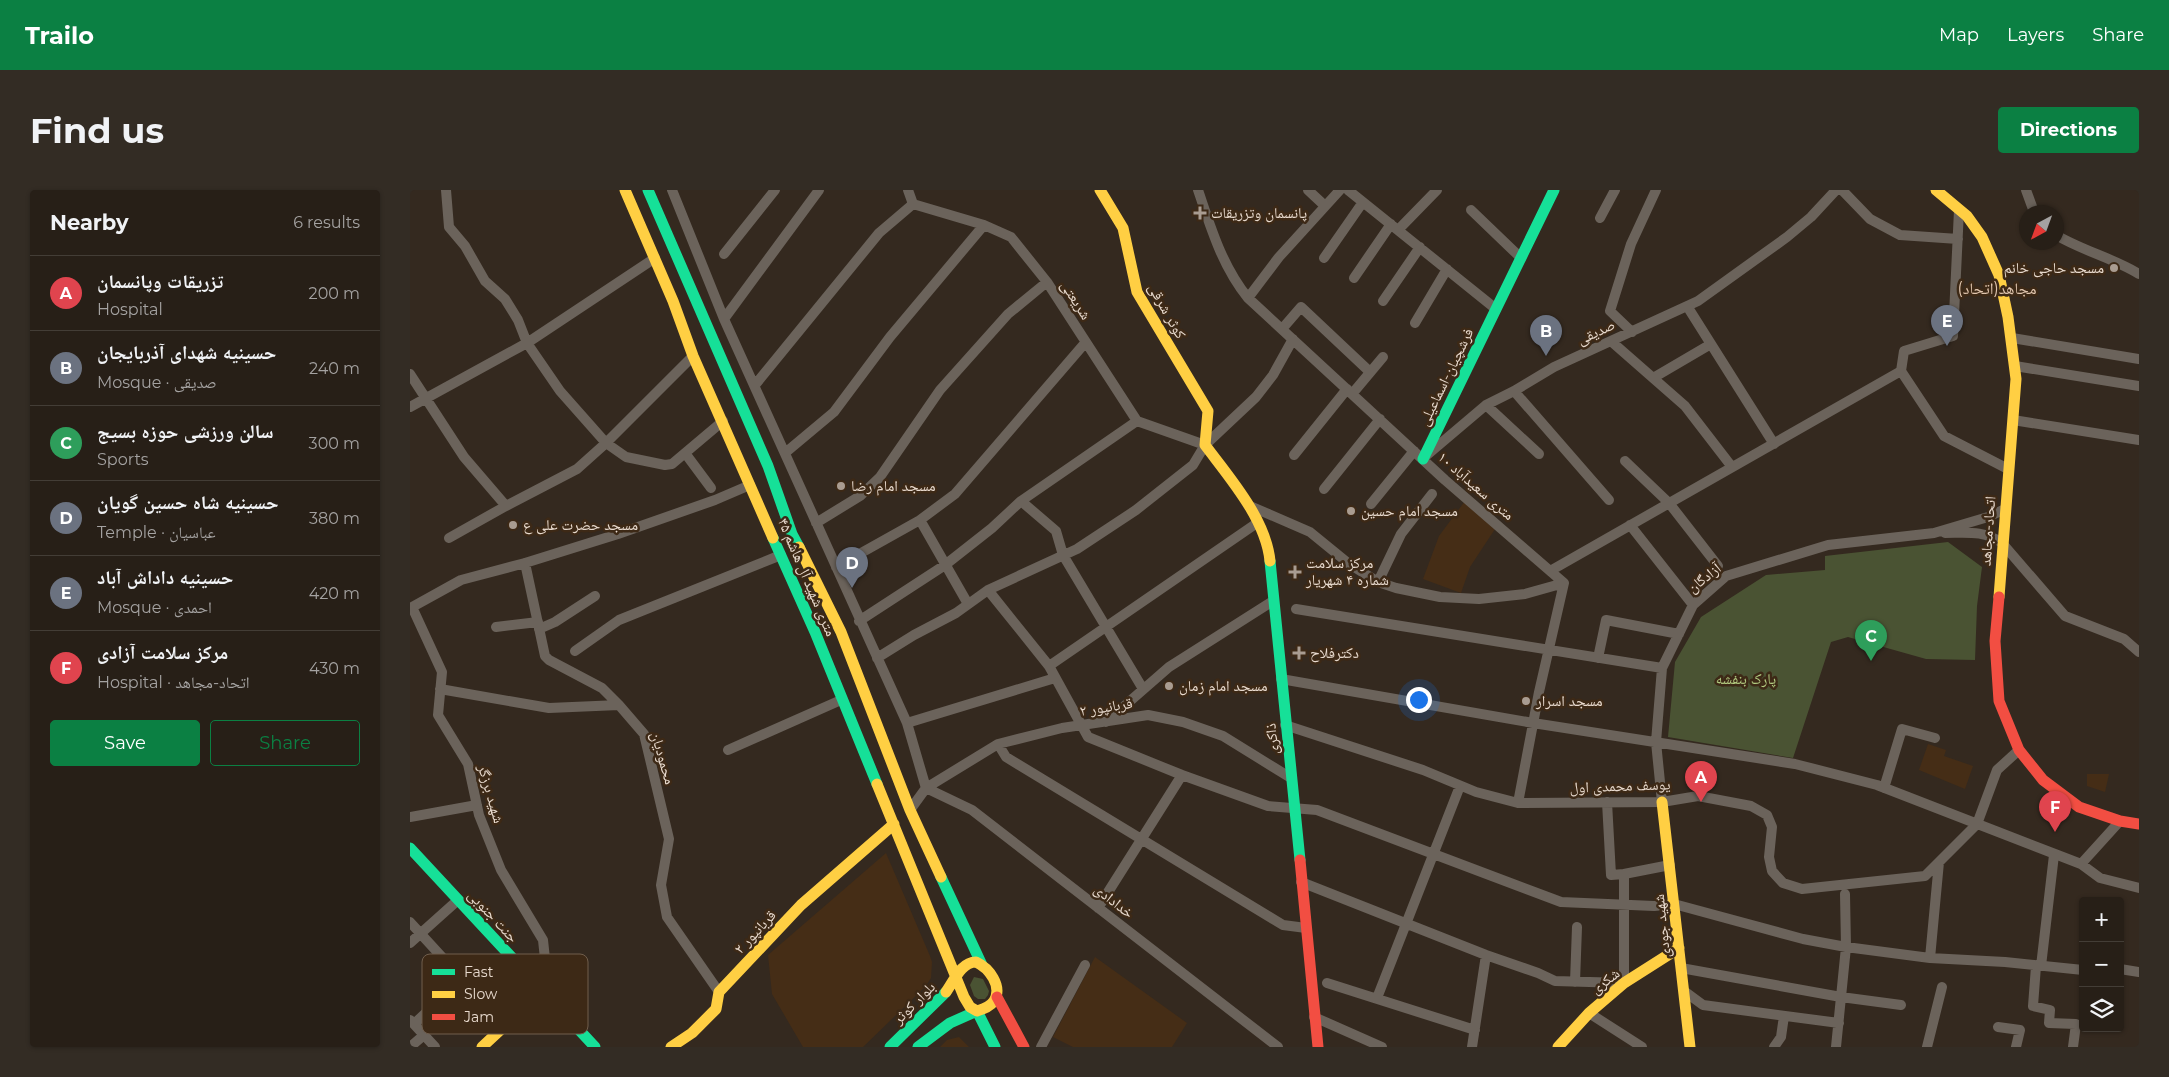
<!DOCTYPE html>
<meta charset="utf-8">
<style>
:root{--surface:#271f17;--page:#332c24;--text:#f1f3f6;--muted:#a4a2a1;--line:#433d36;--accent:#0b8043}
body{margin:0;font-family:Montserrat,"Noto Naskh Arabic",sans-serif;background:var(--page);color:var(--text)}
.controls{position:absolute;right:15px;bottom:15px;display:grid;overflow:hidden;border-radius:5px;box-shadow:0 1px 4px #0004}
.controls button{width:45px;height:45px;display:grid;place-items:center;padding:0;border:0;border-bottom:1px solid var(--line);background:var(--surface);color:var(--text);font:25px sans-serif}
.compass{position:absolute;left:1609px;top:15px;width:45px;height:45px;border-radius:50%;background:var(--surface);box-shadow:0 1px 4px #0004;rotate:221deg}
.you{position:absolute;left:1008px;top:509px;width:18px;height:18px;margin:-12px;border:4px solid #fff;border-radius:50%;background:#1a73e8;box-shadow:0 0 0 8px #1a73e833}
.badge{display:grid;place-items:center;width:32px;height:32px;border-radius:50%;background:var(--accent);color:#fff;font-size:16px;font-weight:700}
.pin{position:absolute;translate:-50% -41px;filter:drop-shadow(0 1px 2px #0008)}
.pin::after{content:'';position:absolute;top:26px;width:18px;height:15px;background:inherit;clip-path:polygon(0 0,100% 0,50% 100%)}
.list{margin:0;padding:0;list-style:none}
h2{display:flex;justify-content:space-between;align-items:center;height:65px;margin:0;padding:0 20px;font-size:21px}
h2 small{font-size:16px;font-weight:400;color:var(--muted)}
.list li{display:grid;grid-template-columns:32px 1fr auto;gap:15px;align-items:center;box-sizing:border-box;height:75px;padding:0 20px;border-top:1px solid var(--line)}
.list b{display:block;font-size:19px;white-space:nowrap}
.list p{margin:0;font-size:16px;white-space:nowrap;color:var(--muted)}
.list em{font-size:16px;font-style:normal;color:var(--muted)}
.actions{display:flex;gap:10px;padding:15px 20px}
.actions a{flex:1;padding:11px 0;border:1px solid var(--accent);border-radius:5px;text-align:center;font-size:18px;color:var(--accent)}
.actions .main{background:var(--accent);color:#fff}
.icon{flex:none;width:28px;height:28px;fill:none;stroke:currentColor;stroke-width:2;stroke-linecap:round;stroke-linejoin:round}
.map{position:relative;flex:none;width:1729px;height:857px;overflow:hidden;border-radius:5px}
header{display:flex;align-items:center;gap:30px;box-sizing:border-box;height:70px;padding:0 25px;background:var(--accent);color:#fff}
header strong{font-size:24px}
nav{display:flex;gap:28px;margin-inline-start:auto;font-size:18px}
.intro{display:flex;align-items:center;justify-content:space-between;box-sizing:border-box;height:120px;padding:0 30px}
h1{margin:0;font-size:35px}
.button{padding:12px 22px;border-radius:5px;background:var(--accent);color:#fff;font-size:18px;font-weight:700}
main{display:flex;gap:30px;padding:0 30px}
aside{flex:1;background:var(--surface);border-radius:5px;box-shadow:0 1px 4px #0004}
.map>svg:first-child{display:block}
.built{fill:#452d16}
.green{fill:#4a5333}
.lines{fill:none;stroke-linecap:round;stroke-linejoin:round}
.street{stroke:#6b635b;stroke-width:10}
.fast{stroke:#16e098;stroke-width:11}
.slow{stroke:#ffcf43;stroke-width:11}
.jam{stroke:#f24e42;stroke-width:11}
.poi-dot{fill:#a99c91;stroke:#3d2916;stroke-width:2}
.labels{text-anchor:middle;stroke-width:5;stroke-linejoin:round;paint-order:stroke}
.poi-label{font-size:15px;fill:#e8dace;stroke:#3d2916;text-anchor:start}
.street-label{font-size:15px;fill:#e8dace;stroke:#3d2916}
.park-label{font-size:15px;fill:#b2cb80;stroke:#3d2916}
.neighbourhood-label{font-size:16px;fill:#e1c6af;stroke:#3d2916}
.key{fill:#3d2916;stroke:#705e4d;stroke-width:1}
.key-label{font-size:14px;fill:#e8dace}
</style>
<header>
<strong>Trailo</strong>
<nav><a>Map</a><a>Layers</a><a>Share</a></nav>
</header>
<div class="intro"><h1>Find us</h1><a class="button">Directions</a></div>
<main>
<aside>
<h2>Nearby<small>6 results</small></h2>
<ul class="list">
<li><span class="badge" style="background:#e0444e">A</span><div><b>تزریقات وپانسمان</b><p>Hospital</p></div><em>200 m</em></li>
<li><span class="badge" style="background:#6b7280">B</span><div><b>حسینیه شهدای آذربایجان</b><p>Mosque · صدیقی</p></div><em>240 m</em></li>
<li><span class="badge" style="background:#2e9e5b">C</span><div><b>سالن ورزشی حوزه بسیج</b><p>Sports</p></div><em>300 m</em></li>
<li><span class="badge" style="background:#6b7280">D</span><div><b>حسینیه شاه حسین گویان</b><p>Temple · عباسیان</p></div><em>380 m</em></li>
<li><span class="badge" style="background:#6b7280">E</span><div><b>حسینیه داداش آباد</b><p>Mosque · احمدی</p></div><em>420 m</em></li>
<li><span class="badge" style="background:#e0444e">F</span><div><b>مرکز سلامت آزادی</b><p>Hospital · اتحاد-مجاهد</p></div><em>430 m</em></li>
</ul>
<div class="actions"><a class="main">Save</a><a>Share</a></div>
</aside>
<div class="map">
<svg width="1729" height="857" viewBox="0 0 1729 857">
<rect width="100%" height="100%" fill="#34291f"/>
<path class="built" d="M1055 311 1085 339 1060 377 1051 403 1013 389 1029 346Z
M1518 554 1536 560 1534 566 1563 576 1555 599 1509 580Z
M1677 584H1699L1695 602 1677 596Z
M476 663 520 766 522 772 521 788 515 797 453 857H393L362 804 358 765Z
M685 767 777 833 762 857H663L643 847Z
M549 847 559 857H530L537 850Z"/>
<path class="green" d="M1538 352 1572 377 1567 416 1565 470 1516 469 1438 447 1421 452 1383 568 1258 547 1265 472 1291 427 1356 385 1415 380V366Z
M564 787 573 789 579 801 578 805 575 809H568L564 806 560 795Z"/>
<g class="lines">
<path class="street" d="M36 0 39 37 55 56 75 91 95 109 108 130 117 153 150 201 196 253 216 267 255 275 262 274 313 231
M262 0 314 129 497 533 516 598
M498 0 503 14 574 35 601 47 637 92 727 231 795 255
M788 0C801 38 812 76 838 108L1035 290 1154 393 1129 502 1108 613
M898 0 914 15
M938 0 1086 119
M1432 0 1460 29 1490 45 1548 49
M1616 0 1624 22
M1061 20 1111 68
M1549 20 1543 146 1494 161 1491 181 1534 246 1598 279
M1190 28 1205 0
M988 40 1027 0
M1646 45C1673 61 1703 68 1729 84
M314 64 365 0
M914 68 953 12
M944 88 981 34
M838 108 869 67 930 0
M973 111 1010 57
M1277 116 1364 254
M314 129 409 0
M1005 133 1037 79
M872 139 891 117 960 182
M1222 142 1200 121 1221 54 1246 0
M1602 148 1729 169
M1202 152 1275 216 1322 277
M1605 176 1729 196
M0 184 54 267 96 316 39 348
M1243 188 1301 154
M345 195 469 43 503 14
M1104 201 1199 310
M942 204 973 167
M1076 215 1129 264
M0 217 117 153 245 68
M1603 230 1729 250
M275 263 301 298
M375 263 424 222 480 147 574 35
M884 265 937 199
M1017 265 1076 215 1104 201 1144 177 1288 111 1377 47 1401 27 1426 0
M1215 271 1259 313 1308 376
M914 299 970 229
M611 311 646 341 653 365 733 499
M961 314 1004 261
M96 316 167 279 196 253 283 166
M840 316 900 342 938 373 968 392 986 398 1030 407 1069 409 1115 404 1154 393
M510 330 558 414
M406 333 450 306 470 287 530 200 598 124 637 92
M1220 335 1283 415
M1535 343C1555 343 1575 340 1592 353L1655 426 1714 449 1729 462
M115 373 135 466 139 470 192 498 209 515 234 544 259 649 251 695 257 727 309 802
M426 377 510 330 545 304 675 153
M1140 381 1491 181
M968 392 991 344 1022 304
M578 400 639 476 678 547 772 585 858 616 907 620 1151 712 1244 716 1264 714 1393 749 1436 757 1520 768 1595 772 1673 780
M2 417 51 390 115 373 208 344 305 310 340 295
M0 418 2 417 32 482 28 525 58 574 69 625 91 680 133 750 136 778 132 801
M886 419 1252 478
M449 431 535 375 582 338 611 311 727 231
M86 437 128 432
M129 439 145 432 185 406
M165 461 209 430 371 365
M467 468 504 445 546 423 578 400 667 359 726 320 783 275 795 255 846 207 863 185 883 149
M1188 468 1196 430 1269 444
M639 476 847 333
M871 489 1123 533 1385 574 1467 595 1671 674 1710 631
M30 499 139 518 209 515
M696 532 759 477 863 411
M497 533 645 488
M875 535 1013 580 1066 602 1108 613 1252 612 1288 606 1341 616 1357 625 1362 637 1359 667 1362 681 1373 693 1392 699 1515 686 1567 634 1587 580 1609 560
M588 554 596 567 873 735 896 738
M318 560 431 510
M516 598 562 620 868 857
M1474 598 1492 539 1525 548
M1252 612 1246 552 1252 478 1283 415 1316 386 1418 355 1524 343 1578 327 1595 319
M500 620 516 598 588 554 652 538 738 525 773 532 813 546 881 588
M0 627 67 615
M1671 674 1690 688 1729 698
M1214 684 1260 675
M891 692 1076 765 1128 783 1145 791 1214 793V684L1201 685 1197 612
M688 718 772 585
M0 732 95 836
M0 753 48 710
M1520 768 1529 672
M1626 776 1623 816 1640 820 1639 833 1666 834 1663 857
M1631 776 1644 665
M1271 778 1431 807 1491 815
M1710 779 1729 782
M1165 792 1167 737
M917 793 1065 840
M1274 801 1293 815 1429 833
M967 808 1050 596
M1179 823 1232 857
M904 827 972 857
M0 830 25 857
M4 834 52 789
M1588 837 1610 840 1606 857
M0 857 14 845
M631 857 675 775
M1062 857 1076 765
M1364 857 1371 847 1374 826
M1426 857 1436 757 1435 704
M1517 857 1532 797"/>
<path class="fast" d="M238 0 358 276 382 344 389 357
M1013 269 1144 0
M363 348 405 442 467 594
M860 371 890 670
M0 658 185 857
M531 687 572 775
M480 857 536 802
M508 857 540 833 567 821 585 857"/>
<path class="slow" d="M215 0 263 111 283 166 363 348
M690 0 713 38 727 102 798 221 795 255C819 287 856 329 860 371
M1526 0 1557 26 1572 47 1589 85 1598 127 1606 189 1589 407
M389 357 431 442 500 620 531 687
M467 594 554 807 560 817 567 821C573 819 580 817 584 811 593 796 579 778 566 772 551 772 544 791 536 802
M1252 612 1280 857
M72 857 132 801
M261 857 282 843 306 819 309 802 391 715 484 634
M1148 857 1179 823 1214 793 1269 758"/>
<path class="jam" d="M1589 407 1585 451 1589 511 1609 560 1633 590 1669 617 1710 631 1729 634
M890 670 908 857
M587 807 614 857"/>
</g>
<g class="poi-dot">
<path d="M787.5 15.5h5v5h5v5h-5v5h-5v-5h-5v-5h5z"/>
<circle cx="1704" cy="78" r="5"/>
<circle cx="431" cy="296" r="5"/>
<circle cx="941" cy="321" r="5"/>
<circle cx="103" cy="335" r="5"/>
<path d="M882.5 374.5h5v5h5v5h-5v5h-5v-5h-5v-5h5z"/>
<path d="M886.5 455.5h5v5h5v5h-5v5h-5v-5h-5v-5h5z"/>
<circle cx="759" cy="496" r="5"/>
<circle cx="1116" cy="511" r="5"/>
</g>
<g class="labels">
<g class="poi-label">
<text x="801" y="28">پانسمان وتزریقات</text>
<text x="1694" y="83" text-anchor="end">مسجد حاجی خانم</text>
<text x="441" y="301">مسجد امام رضا</text>
<text x="951" y="326">مسجد امام حسین</text>
<text x="113" y="340">مسجد حضرت علی ع</text>
<text x="896" y="378">مرکز سلامت<tspan x="896" dy="17">شماره ۴ شهریار</tspan></text>
<text x="900" y="468">دکترفلاح</text>
<text x="769" y="501">مسجد امام زمان</text>
<text x="1126" y="516">مسجد اسرار</text>
</g>
<g class="street-label">
<text transform="translate(666 110) rotate(58)" y="5">شریعتی</text>
<text transform="translate(757 121) rotate(61)" y="5">کوثر شرقی</text>
<text transform="translate(1186 142) rotate(-25)" y="5">صدیقی</text>
<text transform="translate(1036 187) rotate(-64)" y="5">فرشچیان-اسماعیلی</text>
<text transform="translate(1066 296) rotate(41)" y="5">۱۰ متری سعیدآباد</text>
<text transform="translate(1578 341) rotate(-86)" y="5">اتحاد-مجاهد</text>
<text transform="translate(397 387) rotate(67)" y="5">۴۵ متری شهید آل هاشم</text>
<text transform="translate(1294 388) rotate(-38)" y="5">آزادگان</text>
<text transform="translate(696 517) rotate(-9)" y="5">قربانپور ۲</text>
<text transform="translate(862 549) rotate(-96)" y="5">ذاکری</text>
<text transform="translate(253 568) rotate(74)" y="5">محمودیان</text>
<text transform="translate(1210 596) rotate(-2)" y="5">یوسف محمدی اول</text>
<text transform="translate(81 604) rotate(74)" y="5">شهید برزگر</text>
<text transform="translate(704 711) rotate(38)" y="5">خدادادی</text>
<text transform="translate(83 726) rotate(47)" y="5">جنت جنوبی</text>
<text transform="translate(1252 736) rotate(-96)" y="5">شهید جودی</text>
<text transform="translate(345 742) rotate(-47)" y="5">قربانپور ۲</text>
<text transform="translate(1195 791) rotate(-38)" y="5">شکری</text>
<text transform="translate(504 813) rotate(-45)" y="5">بلوار کوثر</text>
</g>
<g class="park-label">
<text x="1336" y="494">پارک بنفشه</text>
</g>
<g class="neighbourhood-label">
<text x="1587" y="104">مجاهد(اتحاد)</text>
</g>
</g>
<rect x="12" y="764" width="166" height="80" rx="8" class="key"/>
<rect x="22" y="779" width="23" height="6" fill="#16e098"/>
<rect x="22" y="801" width="23" height="7" fill="#ffcf43"/>
<rect x="22" y="824" width="23" height="6" fill="#f24e42"/>
<g class="key-label">
<text x="54" y="787">Fast</text>
<text x="54" y="809">Slow</text>
<text x="54" y="832">Jam</text>
</g>
</svg>
<div class="controls">
<button>+</button>
<button>−</button>
<button><svg class="icon" aria-label="layers" viewBox="0 0 24 24"><path d="M12 4l9 5-9 5-9-5zM3 14l9 5 9-5"/></svg></button>
</div>
<svg class="compass" viewBox="-18 -18 36 36"><path d="M0-13l5 13h-10z" fill="#e53935"/><path d="M0 13l5-13h-10z" fill="#a4a2a1"/></svg>
<div class="you"></div>
<div class="pin badge" style="left:1291px;top:612px;background:#e0444e">A</div>
<div class="pin badge" style="left:1136px;top:166px;background:#6b7280">B</div>
<div class="pin badge" style="left:1461px;top:471px;background:#2e9e5b">C</div>
<div class="pin badge" style="left:442px;top:398px;background:#6b7280">D</div>
<div class="pin badge" style="left:1537px;top:156px;background:#6b7280">E</div>
<div class="pin badge" style="left:1645px;top:642px;background:#e0444e">F</div>
</div>
</main>
